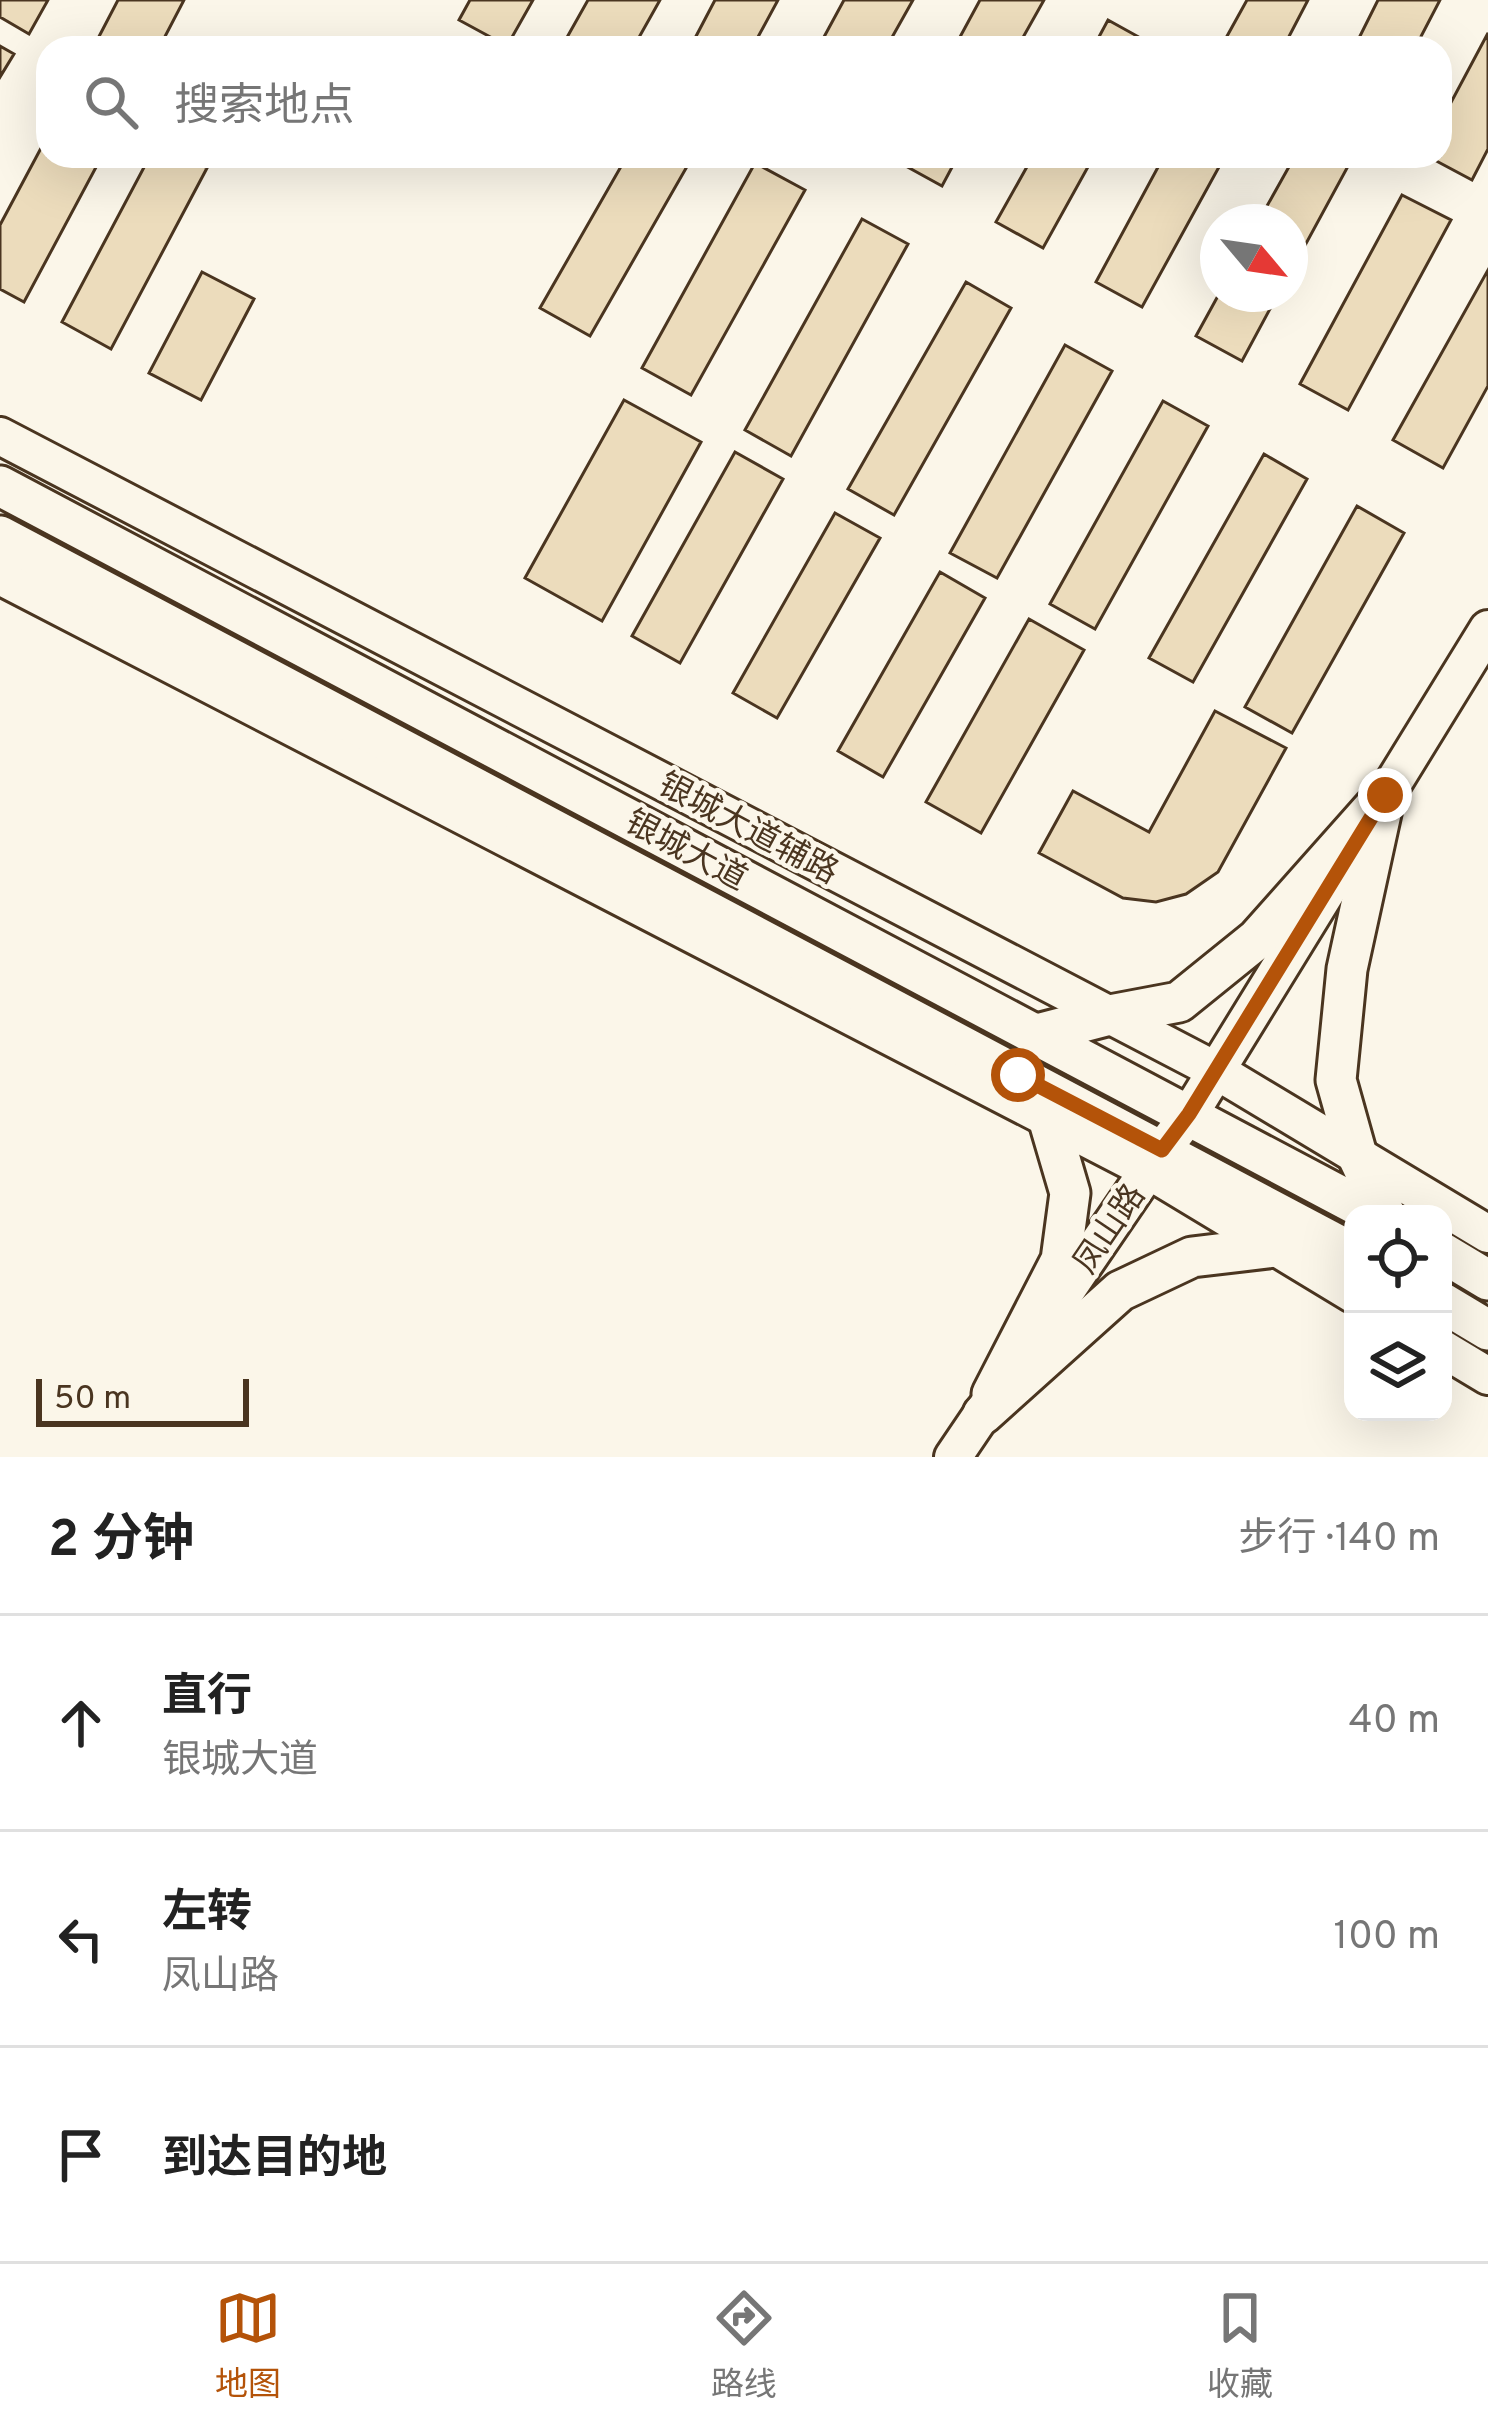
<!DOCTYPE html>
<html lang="zh">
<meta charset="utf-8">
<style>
:root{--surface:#fff;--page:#f6f6f6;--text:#222;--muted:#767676;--line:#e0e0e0;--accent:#b45309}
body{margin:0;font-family:Overpass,"Noto Sans SC",sans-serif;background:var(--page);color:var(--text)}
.controls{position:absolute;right:36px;bottom:36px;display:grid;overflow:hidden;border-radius:24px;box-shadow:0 12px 48px #0002}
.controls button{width:108px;height:108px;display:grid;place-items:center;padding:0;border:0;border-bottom:3px solid var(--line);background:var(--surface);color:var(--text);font:60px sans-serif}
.compass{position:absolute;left:1200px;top:204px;width:108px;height:108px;border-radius:50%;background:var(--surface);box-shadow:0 12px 48px #0002;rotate:119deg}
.scale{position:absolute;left:36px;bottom:30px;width:213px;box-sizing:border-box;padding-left:12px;border:6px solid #4a3520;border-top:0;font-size:33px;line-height:42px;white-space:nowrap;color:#4a3520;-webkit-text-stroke:9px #fbf6e9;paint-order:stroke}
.stop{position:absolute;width:36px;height:36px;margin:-27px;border:9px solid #b45309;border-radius:50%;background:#fff}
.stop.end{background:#b45309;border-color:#fff;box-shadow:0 3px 12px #0008}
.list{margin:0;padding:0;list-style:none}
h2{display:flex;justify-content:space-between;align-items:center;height:156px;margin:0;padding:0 48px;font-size:51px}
h2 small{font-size:39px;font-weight:400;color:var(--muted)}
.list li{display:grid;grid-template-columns:78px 1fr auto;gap:36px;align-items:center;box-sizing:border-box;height:216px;padding:0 48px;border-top:3px solid var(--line)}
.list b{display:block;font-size:45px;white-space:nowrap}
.list p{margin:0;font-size:39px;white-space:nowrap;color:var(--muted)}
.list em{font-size:39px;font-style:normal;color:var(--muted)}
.icon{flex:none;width:66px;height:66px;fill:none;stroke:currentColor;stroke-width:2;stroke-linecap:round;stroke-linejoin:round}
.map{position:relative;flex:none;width:1488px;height:1457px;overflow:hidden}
.search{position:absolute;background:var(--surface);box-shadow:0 12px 48px #0002;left:36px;right:36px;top:36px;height:132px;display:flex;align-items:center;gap:30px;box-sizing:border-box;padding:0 42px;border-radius:36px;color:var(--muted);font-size:45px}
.sheet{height:804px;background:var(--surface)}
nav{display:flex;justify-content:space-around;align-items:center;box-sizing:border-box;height:168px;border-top:3px solid var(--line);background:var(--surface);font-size:33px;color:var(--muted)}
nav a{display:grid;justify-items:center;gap:6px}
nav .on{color:var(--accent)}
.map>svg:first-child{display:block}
.building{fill:#ecdcbc;stroke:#4a3520;stroke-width:3}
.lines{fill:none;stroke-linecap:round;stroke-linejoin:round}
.secondary-casing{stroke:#4a3520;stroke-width:42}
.primary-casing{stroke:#4a3520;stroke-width:45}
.secondary{stroke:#fbf6e9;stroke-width:36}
.primary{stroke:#fbf6e9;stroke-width:39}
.route{stroke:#b45309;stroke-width:15}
.labels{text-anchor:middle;stroke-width:9;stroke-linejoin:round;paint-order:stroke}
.street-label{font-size:33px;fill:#4a3520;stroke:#fbf6e9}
</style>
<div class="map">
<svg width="1488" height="1457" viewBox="0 0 1488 1457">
<rect width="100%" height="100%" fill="#fbf6e9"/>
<path class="building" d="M0 0H48L29 34 0 17Z
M118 0H184L159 48H93Z
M470 0H533L507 46 459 20Z
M588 0H660L633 48H561Z
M715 0H778L752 48H704L693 42Z
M844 0H913L886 48H818Z
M980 0H1044L1017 48H954Z
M1247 0H1308L1283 48H1244L1226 38Z
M1378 0H1440L1415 48H1354Z
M1108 20 1155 46 1154 48H1093Z
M1488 33V149L1472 180 1427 156H1440V123Z
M0 46 14 54 0 77Z
M48 135V156H102L24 302 0 289V225Z
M150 156H185L207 168 111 349 62 322Z
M627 156H693L590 336 540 308Z
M895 156H958L942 186 893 159Z
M1033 156H1094L1043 248 996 222Z
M1164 156H1225L1142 307 1096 282Z
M1295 156 1353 157 1290 273V222H1258Z
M755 163 805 190 691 395 642 368Z
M1402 195 1451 220 1348 410 1300 384Z
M862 219 908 244 791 456 745 430Z
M1488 270V386L1443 468 1393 440Z
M202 272 254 299 201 400 149 373Z
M966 282 1011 308 894 515 848 489Z
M1219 294H1278L1242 361 1196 336Z
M1065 345 1112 371 997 578 950 553Z
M624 400 701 442 602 621 525 578Z
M1163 401 1208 426 1095 629 1050 604Z
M735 452 783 479 680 663 632 636Z
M1264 454 1307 479 1193 682 1149 658Z
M1357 506 1404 533 1292 733 1245 707Z
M835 513 880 538 777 718 733 693Z
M940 572 985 598 883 777 838 751Z
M1029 619 1084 650 981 833 926 802Z
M1215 711 1286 748 1218 872 1186 894 1156 902 1123 898 1039 853 1073 791 1149 832Z"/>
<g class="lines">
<g class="secondary-casing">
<path id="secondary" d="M0 436 1215 1070 1488 1234
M0 576 1148 1170 1353 1294
M1044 1323 1162 1150 1189 1115 1488 629
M1443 1349 1488 1376
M953 1457 999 1389"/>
</g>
<g class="primary-casing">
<path id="primary" d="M0 486 1374 1214
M0 536 1353 1253
M1037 1034 1110 1015 1179 1002 1257 939 1385 795 1347 969 1336 1080 1357 1155 1385 1214
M1443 1253 1488 1280
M1443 1303 1488 1330
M992 1394 1061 1260 1070 1193 1048 1118 1022 1079
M983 1414 1120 1291 1192 1257 1276 1247H1336"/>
</g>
<use href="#secondary" class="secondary"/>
<use href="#primary" class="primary"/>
</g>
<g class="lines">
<path class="route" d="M1018 1075 1162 1150 1189 1114 1385 795"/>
</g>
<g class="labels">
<g class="street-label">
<text transform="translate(749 827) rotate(28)" y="12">银城大道辅路</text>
<text transform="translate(687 849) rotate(28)" y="12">银城大道</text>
<text transform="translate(1108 1228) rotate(-56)" y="12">凤山路</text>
</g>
</g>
</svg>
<div class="controls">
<button><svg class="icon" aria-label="locate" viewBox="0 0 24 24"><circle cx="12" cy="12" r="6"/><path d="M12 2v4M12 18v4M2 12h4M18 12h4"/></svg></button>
<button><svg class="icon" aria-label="layers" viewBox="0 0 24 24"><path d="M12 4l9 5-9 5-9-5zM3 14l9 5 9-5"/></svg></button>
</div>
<svg class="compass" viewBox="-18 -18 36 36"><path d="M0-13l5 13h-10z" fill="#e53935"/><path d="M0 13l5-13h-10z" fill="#767676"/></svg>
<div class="scale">50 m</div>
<div class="stop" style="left:1018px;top:1075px"></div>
<div class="stop end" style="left:1385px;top:795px"></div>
<div class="search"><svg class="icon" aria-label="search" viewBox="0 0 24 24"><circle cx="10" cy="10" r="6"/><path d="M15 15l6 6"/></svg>搜索地点</div>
</div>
<section class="sheet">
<h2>2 分钟<small>步行 · 140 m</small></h2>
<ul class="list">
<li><svg class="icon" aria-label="ahead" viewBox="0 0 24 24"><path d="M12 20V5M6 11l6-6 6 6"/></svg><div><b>直行</b><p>银城大道</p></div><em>40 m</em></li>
<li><svg class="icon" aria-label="left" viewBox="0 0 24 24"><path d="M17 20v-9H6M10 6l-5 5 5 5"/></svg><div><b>左转</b><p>凤山路</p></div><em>100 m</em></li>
<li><svg class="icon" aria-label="arrive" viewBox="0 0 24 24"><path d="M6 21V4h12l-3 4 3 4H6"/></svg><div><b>到达目的地</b></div></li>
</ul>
</section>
<nav>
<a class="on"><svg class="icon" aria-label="map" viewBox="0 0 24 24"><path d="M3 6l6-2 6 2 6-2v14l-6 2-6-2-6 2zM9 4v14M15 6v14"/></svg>地图</a>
<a><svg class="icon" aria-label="directions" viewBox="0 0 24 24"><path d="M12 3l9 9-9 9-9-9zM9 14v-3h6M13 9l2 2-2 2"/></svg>路线</a>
<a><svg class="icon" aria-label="saved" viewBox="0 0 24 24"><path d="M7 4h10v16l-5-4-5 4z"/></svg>收藏</a>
</nav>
